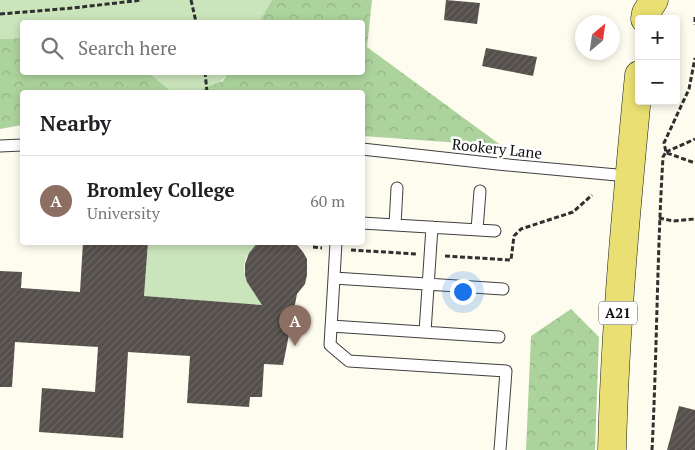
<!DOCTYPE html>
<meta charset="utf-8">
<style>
:root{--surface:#fff;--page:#f6f6f6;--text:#202124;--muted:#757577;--line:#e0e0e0;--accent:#7c3aed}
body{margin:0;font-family:"PT Serif",serif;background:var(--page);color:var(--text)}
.controls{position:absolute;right:15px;top:15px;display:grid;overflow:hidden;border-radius:5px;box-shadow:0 2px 8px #0003}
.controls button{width:45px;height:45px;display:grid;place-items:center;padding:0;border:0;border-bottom:1px solid var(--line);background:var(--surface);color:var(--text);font:25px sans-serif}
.compass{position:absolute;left:575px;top:15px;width:45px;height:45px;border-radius:50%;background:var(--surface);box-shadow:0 2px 8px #0003;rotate:29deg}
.you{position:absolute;left:462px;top:291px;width:18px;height:18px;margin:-12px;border:4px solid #fff;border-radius:50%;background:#1a73e8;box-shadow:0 0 0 8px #1a73e833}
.badge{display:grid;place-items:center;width:32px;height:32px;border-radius:50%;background:var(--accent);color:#fff;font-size:16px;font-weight:700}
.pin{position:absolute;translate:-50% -41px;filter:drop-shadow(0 1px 2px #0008)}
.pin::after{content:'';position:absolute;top:26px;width:18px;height:15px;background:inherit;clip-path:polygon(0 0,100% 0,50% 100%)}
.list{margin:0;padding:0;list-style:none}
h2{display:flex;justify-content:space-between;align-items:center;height:65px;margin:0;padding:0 20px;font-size:21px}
h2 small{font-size:16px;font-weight:400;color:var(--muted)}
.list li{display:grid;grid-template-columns:32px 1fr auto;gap:15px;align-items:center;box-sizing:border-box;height:90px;padding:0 20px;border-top:1px solid var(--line)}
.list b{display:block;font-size:19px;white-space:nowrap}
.list p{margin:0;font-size:16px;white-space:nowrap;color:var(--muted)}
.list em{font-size:16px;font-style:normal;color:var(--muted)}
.icon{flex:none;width:28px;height:28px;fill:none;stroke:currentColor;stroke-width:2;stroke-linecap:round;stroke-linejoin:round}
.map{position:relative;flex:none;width:695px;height:450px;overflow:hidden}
.search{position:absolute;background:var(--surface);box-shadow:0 2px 8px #0003;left:20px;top:20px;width:345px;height:55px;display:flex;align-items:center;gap:12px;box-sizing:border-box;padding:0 18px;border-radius:5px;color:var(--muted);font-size:19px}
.panel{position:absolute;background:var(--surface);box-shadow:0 2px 8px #0003;left:20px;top:90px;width:345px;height:155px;border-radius:5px}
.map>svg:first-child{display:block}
.grass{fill:#cae4bb}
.forest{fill:url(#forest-crowns)}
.building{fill:url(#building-hatch)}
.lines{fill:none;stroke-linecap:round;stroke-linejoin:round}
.lane-casing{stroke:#404040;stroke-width:13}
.primary-casing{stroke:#1e1e1e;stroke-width:29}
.path{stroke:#2f2f2f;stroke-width:3;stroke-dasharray:5 2.5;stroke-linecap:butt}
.lane{stroke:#fff;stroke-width:11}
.primary{stroke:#eadf72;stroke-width:28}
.labels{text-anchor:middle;stroke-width:5;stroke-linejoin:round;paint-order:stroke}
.shield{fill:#fff;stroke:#565656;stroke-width:1}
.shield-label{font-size:14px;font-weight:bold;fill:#0d0d0d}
.street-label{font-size:15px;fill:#0d0d0d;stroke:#fff}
</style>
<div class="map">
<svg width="695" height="450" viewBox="0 0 695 450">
<defs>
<pattern id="forest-crowns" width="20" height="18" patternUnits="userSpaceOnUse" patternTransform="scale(1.25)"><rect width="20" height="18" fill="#acd39c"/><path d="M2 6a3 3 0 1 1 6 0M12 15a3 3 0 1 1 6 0" fill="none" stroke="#93b485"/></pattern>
<pattern id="building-hatch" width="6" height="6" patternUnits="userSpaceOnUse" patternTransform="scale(1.25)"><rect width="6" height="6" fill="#544f4a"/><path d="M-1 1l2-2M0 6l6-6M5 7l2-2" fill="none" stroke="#686460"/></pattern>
</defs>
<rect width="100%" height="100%" fill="#fdfcee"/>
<path class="grass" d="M0 0H272L259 22H22V38L0 39Z
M149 73H228C217 91 191 92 172 92Z
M148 243H258C254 247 249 252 246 258 238 280 257 294 272 306L144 296Z"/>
<path class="forest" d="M272 0H372L367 47 502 146 363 136 362 92H194L223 81 228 73 362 72V22H259Z
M22 38V72L149 73 172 92H22V125L0 129V39Z
M571 309 599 337 595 450H526L531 336Z"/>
<path class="building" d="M446 0 480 3 477 24 444 20Z
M486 48 537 57 533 76 482 66Z
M83 242H148L144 296 262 305 247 282 245 275V264L249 253 258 242H293L298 246 303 252 307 259V275L305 284 297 294 283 365 264 364 262 397H250L249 407 187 403 190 356 128 352 123 438 39 432 42 388 95 392 98 347 15 342 12 387H0V271L22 272 21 288 80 292Z
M679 406 695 410V450H667Z"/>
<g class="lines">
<g class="lane-casing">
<path id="lane" d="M0 146 22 145
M362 149 498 164 628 176
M362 223 495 231
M395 225 397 188
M477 230 480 191
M334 278 336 242
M331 326 499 337
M425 332 432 227
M500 450 506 371 349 361 330 345 334 278 503 289"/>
</g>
<g class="primary-casing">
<path id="primary" d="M645 19 646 13 654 0
M612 450C615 325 627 200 639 75"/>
</g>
<path class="path" d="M191 0 196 22
M0 14 73 8 142 0
M695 17V25
M205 72 207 92
M666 152 695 139
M667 153 695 163
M659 218 673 221 695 219
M313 247 322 248
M351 250 417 254
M445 256 511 260 514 236 521 229 573 212 592 195
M652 450C657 352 657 255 663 157L666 152 664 143 689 89 695 58"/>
<use href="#lane" class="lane"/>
<use href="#primary" class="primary"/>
</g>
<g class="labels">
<rect class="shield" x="599" y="301.5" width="38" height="23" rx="4"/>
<g class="shield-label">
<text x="618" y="318">A21</text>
</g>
<g class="street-label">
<text transform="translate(497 149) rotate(6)" y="5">Rookery Lane</text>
</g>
</g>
</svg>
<div class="controls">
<button>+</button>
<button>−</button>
</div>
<svg class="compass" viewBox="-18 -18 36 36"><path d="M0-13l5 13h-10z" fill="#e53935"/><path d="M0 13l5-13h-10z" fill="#757577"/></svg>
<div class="you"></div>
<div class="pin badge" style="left:295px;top:346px;background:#8d6e63">A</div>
<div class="search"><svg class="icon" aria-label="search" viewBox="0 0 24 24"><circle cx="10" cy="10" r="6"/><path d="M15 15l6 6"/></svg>Search here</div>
<section class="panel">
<h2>Nearby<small></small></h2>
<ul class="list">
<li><span class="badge" style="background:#8d6e63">A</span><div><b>Bromley College</b><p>University</p></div><em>60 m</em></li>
</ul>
</section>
</div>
